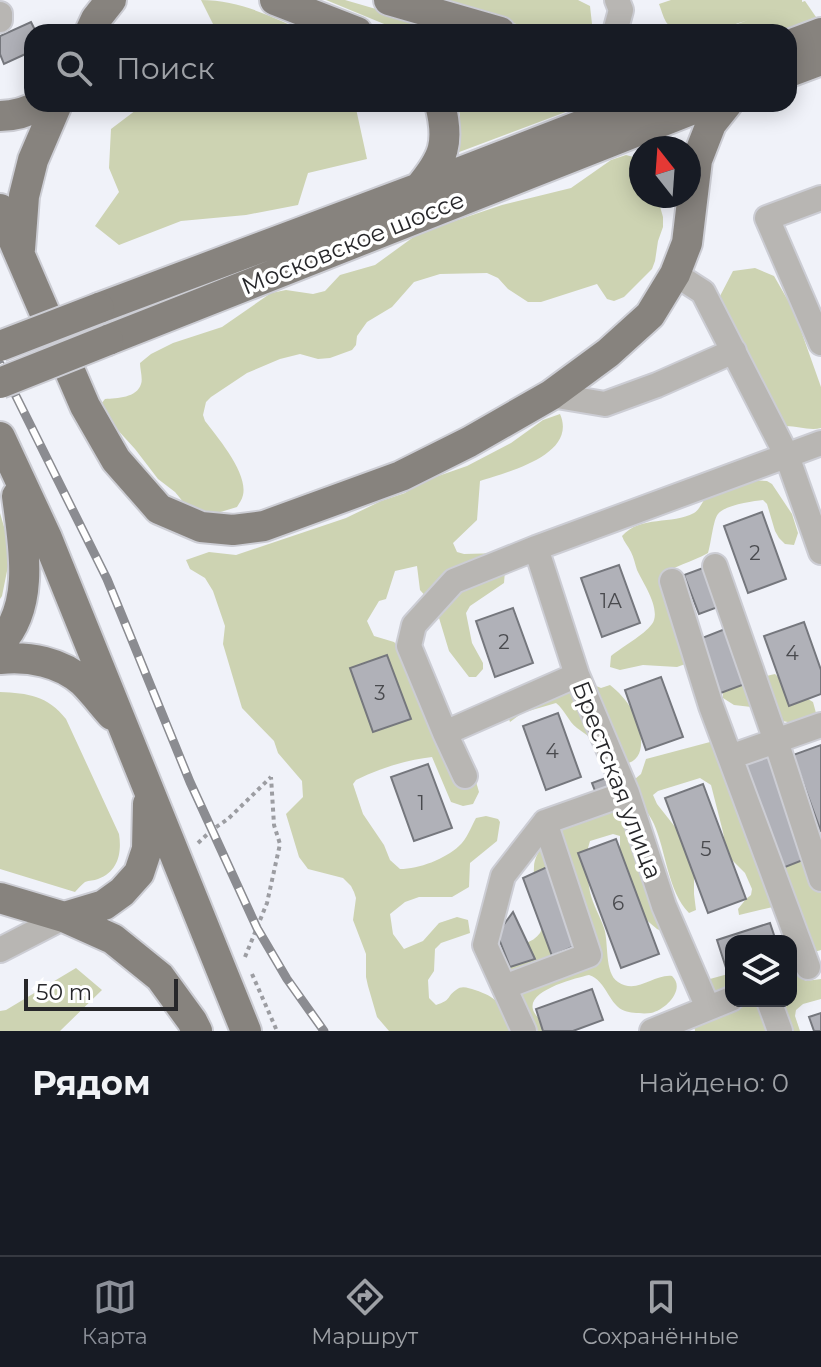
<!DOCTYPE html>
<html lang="ru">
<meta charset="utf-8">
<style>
:root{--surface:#171b24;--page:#20242c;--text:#f1f3f6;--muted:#9ea1a6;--line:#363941;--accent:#8c9099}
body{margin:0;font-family:Montserrat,sans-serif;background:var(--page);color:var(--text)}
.controls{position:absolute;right:24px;bottom:24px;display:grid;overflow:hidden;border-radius:16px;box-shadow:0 4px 20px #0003}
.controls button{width:72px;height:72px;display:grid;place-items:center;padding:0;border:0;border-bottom:2px solid var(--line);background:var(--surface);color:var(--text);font:40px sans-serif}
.compass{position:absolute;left:629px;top:136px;width:72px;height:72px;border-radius:50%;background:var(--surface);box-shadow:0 4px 20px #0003;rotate:343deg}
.scale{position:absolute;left:24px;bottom:20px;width:154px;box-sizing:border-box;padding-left:8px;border:4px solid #27272a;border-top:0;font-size:22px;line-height:28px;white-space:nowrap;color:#27272a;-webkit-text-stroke:6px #fff;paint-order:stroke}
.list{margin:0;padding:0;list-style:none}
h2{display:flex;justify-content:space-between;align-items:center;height:104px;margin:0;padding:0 32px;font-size:34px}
h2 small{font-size:26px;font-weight:400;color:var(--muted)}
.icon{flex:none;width:44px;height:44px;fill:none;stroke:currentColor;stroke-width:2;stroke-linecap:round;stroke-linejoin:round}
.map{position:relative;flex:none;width:821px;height:1031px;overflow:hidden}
.search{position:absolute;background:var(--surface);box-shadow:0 4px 20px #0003;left:24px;right:24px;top:24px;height:88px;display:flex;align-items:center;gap:20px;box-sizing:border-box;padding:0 28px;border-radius:24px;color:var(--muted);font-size:30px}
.sheet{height:224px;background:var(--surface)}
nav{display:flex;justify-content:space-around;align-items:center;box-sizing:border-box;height:112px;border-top:2px solid var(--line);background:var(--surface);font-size:22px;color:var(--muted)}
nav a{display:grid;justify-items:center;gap:4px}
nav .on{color:var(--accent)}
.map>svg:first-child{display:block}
.green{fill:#cdd3b2}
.building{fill:#b0b1b8;stroke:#75777d;stroke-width:2}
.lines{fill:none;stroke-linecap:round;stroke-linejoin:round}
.minor-casing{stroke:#cccdd4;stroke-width:28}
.major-casing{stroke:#cccdd4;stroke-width:34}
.path{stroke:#9c9da2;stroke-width:4;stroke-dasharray:4 4;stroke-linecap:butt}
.minor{stroke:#b8b6b3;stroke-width:24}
.major{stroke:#87837e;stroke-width:30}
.rail-casing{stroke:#8b8c91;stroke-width:9}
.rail{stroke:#fff;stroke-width:6;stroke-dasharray:18;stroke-linecap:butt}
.major-bridge-casing{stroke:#cccdd4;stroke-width:34;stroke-linecap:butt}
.major-bridge{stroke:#87837e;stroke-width:30}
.labels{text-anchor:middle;stroke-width:7;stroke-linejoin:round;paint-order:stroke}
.number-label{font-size:20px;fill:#494a4e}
.street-label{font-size:24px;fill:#27272a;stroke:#fff}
</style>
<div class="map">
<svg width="821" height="1031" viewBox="0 0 821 1031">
<rect width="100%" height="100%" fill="#f0f2f9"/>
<path class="green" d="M201 0C240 0 272 17 306 32H217Z
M326 0H345L455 32H397L389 26Z
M438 0H578L590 6 592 24 586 32H542Z
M671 0H802V2L805 1 816 17 778 32H715L751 19C729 26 682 45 666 22 663 17 661 9 659 4Z
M144 104H355L367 159 308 173 298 205 246 215 181 221 119 245 95 226 119 192 109 168 111 129Z
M457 104H587L454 154 460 115Z
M626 155 637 158 641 163V196H657L663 217V227L658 241 655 261 652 269 624 297 614 301 607 299 597 284 541 302H528L508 289 498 278 487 273 440 274 414 282 392 307 367 322 357 336 356 345 352 350 330 358 318 359 300 354 280 359 247 373 211 397 206 402 203 415 205 421C218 438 248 473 243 495 242 500 239 503 237 507L214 514 200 513 189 509 175 492 158 479 135 449 115 427 101 404 105 399C117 398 137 398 141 384 143 379 140 369 140 363L151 354 173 343 222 327 271 293 286 290 313 294 325 291 340 275 375 265 419 233 502 205 571 188 611 160Z
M755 268 774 276 794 311 821 387V428C810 431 798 426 786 426L778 419 719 298 733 271Z
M560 414C578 455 507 472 480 481L477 520 453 543 457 552 464 554 501 553 506 559 504 583 470 606 466 613 472 643 483 663V669L476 677H469L449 651 436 608 420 590 417 566 395 571 386 599 379 601 367 621 374 636 394 642 401 649 472 768 479 792 473 804 463 806 451 802 432 757C406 760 380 768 356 780L353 784 363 814 384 845 390 860 400 869C419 869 445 859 459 846 467 839 471 827 476 818L486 816 498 819 500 822 497 841 470 863 469 887 452 897H419L405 902 390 914 393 934 404 949 423 941 439 923 457 917 468 920 470 933 441 943 435 949 434 971 428 980 429 998 436 1005C452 1000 446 997 456 990 462 985 468 988 475 990 502 999 501 1007 512 1031H389L377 1017 368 986 366 977V954L353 920 356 898 354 892 351 886 343 878 308 869 299 857 286 814 303 797 302 781 278 753 274 741 242 708 223 644 225 626 213 591 205 578 190 569 186 560 209 552 236 555 346 518 381 501 405 493 421 482 467 466 511 443 543 420Z
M746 480 767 481 772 484 792 514 798 533 794 545 785 544 779 538 775 531 767 504 763 500C753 501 725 505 718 514 713 520 711 544 708 553 692 562 673 566 659 577L662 592 670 607 691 662 677 667 643 665 620 670 610 667 611 656C622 647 644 635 652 624 662 610 643 583 637 570 635 564 634 558 631 552 628 546 624 542 622 536 641 515 672 525 694 513 701 509 703 498 710 493 719 486 735 483 746 480Z
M0 513 11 551 2 596 0 599Z
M775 674 791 689 813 702 816 713V723L804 725 777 720 760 708 734 705 723 698 722 675 758 678Z
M589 683 601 688 610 685C619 692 626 700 632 710 641 726 650 761 624 764 608 752 593 739 577 728 568 721 565 710 556 703L522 713 510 722 506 711Z
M0 692C28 693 48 696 66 719L119 834C122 853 118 872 98 879 94 881 89 880 85 882 81 885 78 889 75 892L0 869Z
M710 742 724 763 784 784 802 780 818 789 821 825 818 838 821 853V950L811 953 796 967 800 977 806 981 821 979V999L803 1004 796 1010 795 1016 800 1031H695L693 1019 699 982 728 974 731 975V1001H791V941L773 907 739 915 738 909 746 899 751 895 752 889 745 873 727 855 723 832 711 785 700 778 658 791 653 795 657 804 683 837 694 871V894L696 910 689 913C668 892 666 851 654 824 647 808 632 799 635 779L641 774 646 759Z
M621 807 668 934 657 929 644 918 620 870V836L613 834 590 841 588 848C588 863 587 878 590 892 593 905 600 916 604 928 609 942 604 973 618 982 637 995 653 974 672 976 686 989 666 1010 651 1013 644 1014 631 1013 625 1011 609 1006 607 981 589 975 576 978 523 991 534 1012 537 1018 547 1025 552 1031H523L501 960 502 952C513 944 531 946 540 933 545 925 541 913 539 904 536 891 533 879 534 867 537 831 594 816 621 807Z
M76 968 102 990 60 1031H0V1011L6 1010Z"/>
<path class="building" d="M31 22 36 32H32V51L4 64 0 54V36Z
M762 512 786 579 748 593 724 526Z
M619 565 640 623 602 637 581 578Z
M703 568 718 607 699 614 684 575Z
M513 608 533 663 495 677 476 621Z
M804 622 821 670V694L789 706 764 636Z
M725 629 745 684 718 694 697 640Z
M387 655 411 719 373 732 350 668Z
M661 677 683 737 646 750 625 690Z
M558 713 581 777 546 790 523 726Z
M821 745V832L793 755Z
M768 751 803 860 780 869 742 764Z
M428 764 452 828 414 841 391 777Z
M611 776 616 789 597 796 592 783Z
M703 784 746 899 708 913 665 798Z
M616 839 659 954 621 968 578 853Z
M547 867 577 945 552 956 523 878Z
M513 912 535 959 510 967 497 934Z
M770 923 776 941H731V973L728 974 717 940Z
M592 989 603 1020 573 1031H543L536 1009Z
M821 1013V1031H814L809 1017Z"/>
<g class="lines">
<g class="minor-casing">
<path id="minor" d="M0 14V20
M615 32 621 10 617 0
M821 198 767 218 821 343
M675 274 703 292 787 456 821 552
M551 395 605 404 657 385 734 351
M536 548 577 675 627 793 664 906 708 1008
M715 566 776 741 821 879
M672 581 711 706 808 967
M577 675 445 733 409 646 414 625 454 581 536 548 821 443
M445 733 465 776
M730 757 821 725
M0 950 64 917
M504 987 589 955 545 822
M769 1001 780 1031
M524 1031 485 945 503 876 545 822 627 793
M652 1031 731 999"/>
</g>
<g class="major-casing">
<path id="major" d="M275 0 357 32
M389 0 500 32
M90 32 96 19 111 0
M789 45 821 33
M789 72 821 60
M0 116C14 116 30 111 42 104
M419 188C444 158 450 143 440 104
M0 209 85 406 116 460 159 509 201 527 233 530 264 526 401 476 469 442 551 395 608 353 650 315 675 274 687 243 697 160 711 124 727 104
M20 249 24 196 33 160 57 104
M99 308 419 188 636 104
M108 340 706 104
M0 437 47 538 246 1031
M0 643C36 605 23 543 17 496
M0 659C29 656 61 662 83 682 93 692 103 705 112 715
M0 898 64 917 113 939 160 977 192 1021 197 1031
M64 917 104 905 122 892 139 873 147 849 148 804"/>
</g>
<path class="path" d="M198 843 212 830 228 819 271 777
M245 957 267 903 280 844 274 825 271 777
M252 974 277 1031"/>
<use href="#minor" class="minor"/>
<use href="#major" class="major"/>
<g class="rail-casing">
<path id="rail" d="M0 364 107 579 190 782 257 928 287 979 324 1031"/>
</g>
<use href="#rail" class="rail"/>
<g class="major-bridge-casing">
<path id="major-bridge" d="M0 346 99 308
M0 383 108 340"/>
</g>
<use href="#major-bridge" class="major-bridge"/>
</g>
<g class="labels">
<g class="number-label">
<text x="755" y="560">2</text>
<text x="611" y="608">1А</text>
<text x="504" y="649">2</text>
<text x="792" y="660">4</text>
<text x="380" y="700">3</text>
<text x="552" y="758">4</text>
<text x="421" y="810">1</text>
<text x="706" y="856">5</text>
<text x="618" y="910">6</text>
</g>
<g class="street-label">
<text transform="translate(353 243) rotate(-22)" y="8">Московское шоссе</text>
<text transform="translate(617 780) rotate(69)" y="8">Брестская улица</text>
</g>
</g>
</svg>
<div class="controls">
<button><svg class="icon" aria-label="layers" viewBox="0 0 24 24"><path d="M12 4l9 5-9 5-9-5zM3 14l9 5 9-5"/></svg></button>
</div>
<svg class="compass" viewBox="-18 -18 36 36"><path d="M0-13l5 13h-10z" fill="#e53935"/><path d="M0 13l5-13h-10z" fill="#9ea1a6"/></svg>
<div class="scale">50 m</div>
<div class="search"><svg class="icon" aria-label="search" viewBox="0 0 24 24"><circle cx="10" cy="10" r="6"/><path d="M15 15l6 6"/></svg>Поиск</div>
</div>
<section class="sheet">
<h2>Рядом<small>Найдено: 0</small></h2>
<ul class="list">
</ul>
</section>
<nav>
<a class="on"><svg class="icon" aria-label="map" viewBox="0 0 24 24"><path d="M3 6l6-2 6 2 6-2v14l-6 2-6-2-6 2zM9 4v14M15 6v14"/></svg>Карта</a>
<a><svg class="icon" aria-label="directions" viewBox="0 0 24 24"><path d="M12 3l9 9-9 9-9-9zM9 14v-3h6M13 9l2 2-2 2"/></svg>Маршрут</a>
<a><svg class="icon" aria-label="saved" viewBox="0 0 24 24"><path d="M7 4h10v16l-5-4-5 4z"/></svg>Сохранённые</a>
</nav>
